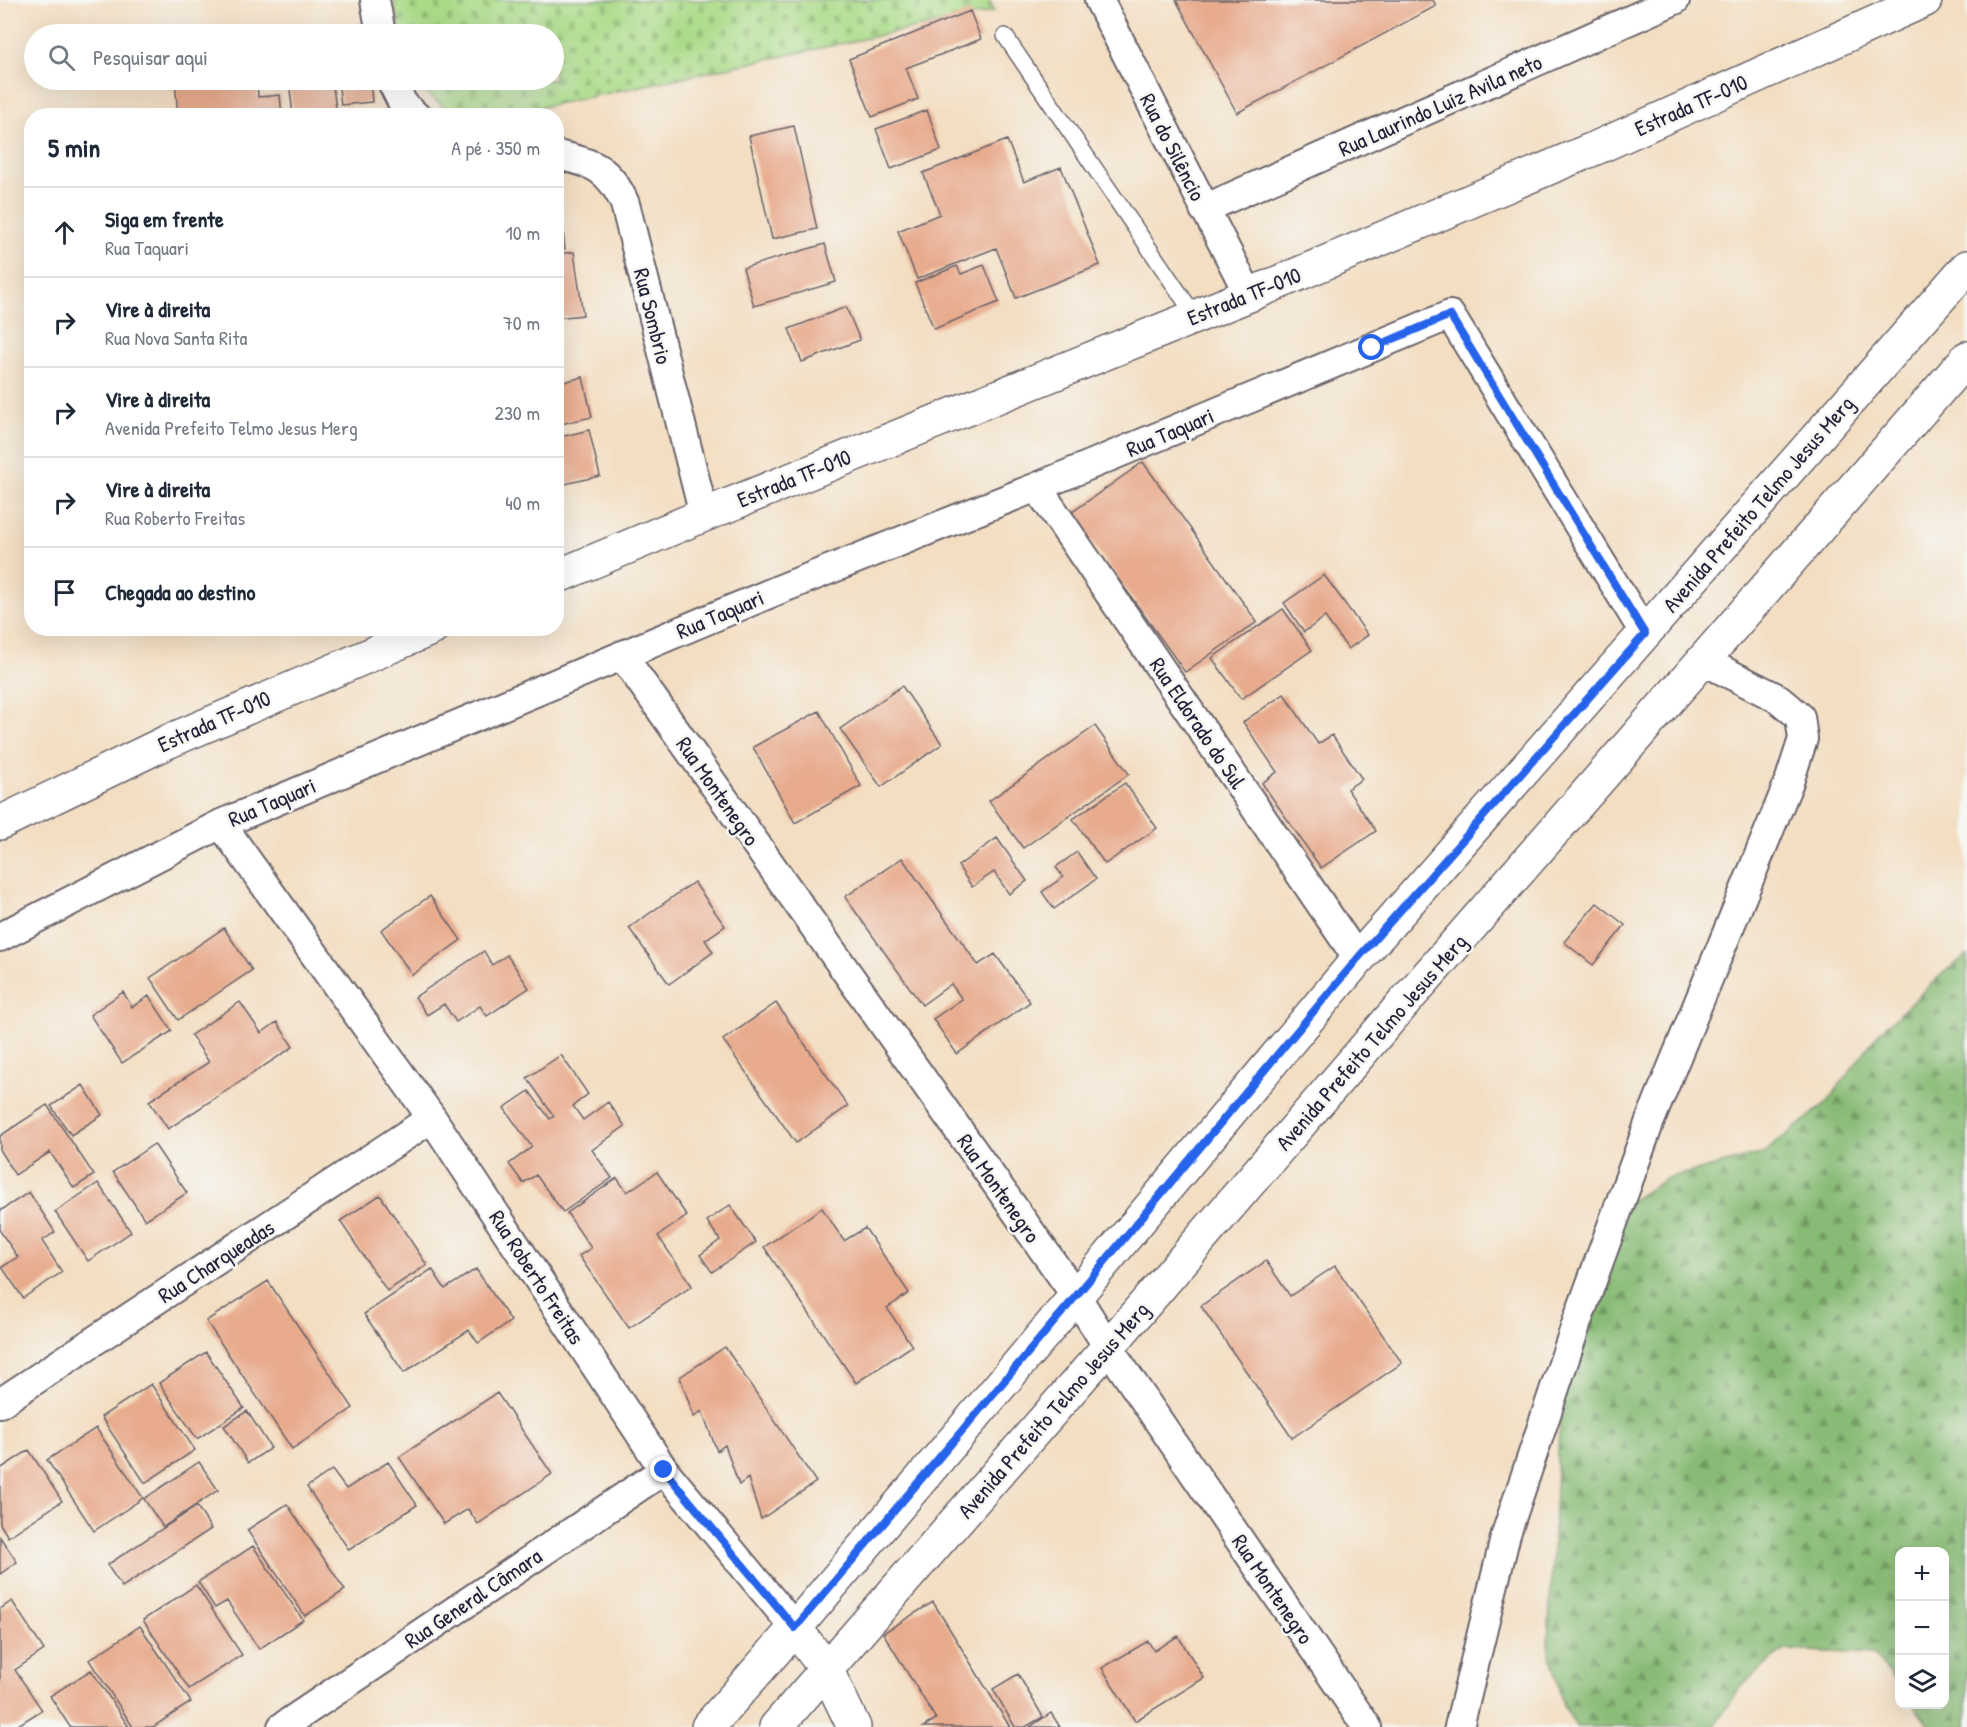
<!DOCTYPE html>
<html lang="pt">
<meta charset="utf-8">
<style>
:root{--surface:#fff;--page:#f2f2f3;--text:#1f2937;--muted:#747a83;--line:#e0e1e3}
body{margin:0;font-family:"Patrick Hand",sans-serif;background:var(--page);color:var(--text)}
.controls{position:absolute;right:18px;bottom:18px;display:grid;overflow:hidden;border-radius:12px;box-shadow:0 6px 24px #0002}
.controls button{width:54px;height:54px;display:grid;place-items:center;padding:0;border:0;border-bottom:2px solid var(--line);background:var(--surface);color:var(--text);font:30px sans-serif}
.stop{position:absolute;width:18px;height:18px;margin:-14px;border:4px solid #2563eb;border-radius:50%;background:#fff}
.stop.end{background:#2563eb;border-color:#fff;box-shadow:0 2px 6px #0008}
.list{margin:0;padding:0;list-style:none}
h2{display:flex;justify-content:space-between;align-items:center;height:78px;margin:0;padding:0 24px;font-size:26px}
h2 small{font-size:20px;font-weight:400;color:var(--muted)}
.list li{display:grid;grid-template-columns:39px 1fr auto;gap:18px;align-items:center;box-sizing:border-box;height:90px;padding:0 24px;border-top:2px solid var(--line)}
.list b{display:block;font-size:22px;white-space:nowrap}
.list p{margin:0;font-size:20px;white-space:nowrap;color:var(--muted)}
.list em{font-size:20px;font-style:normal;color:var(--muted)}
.icon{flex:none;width:33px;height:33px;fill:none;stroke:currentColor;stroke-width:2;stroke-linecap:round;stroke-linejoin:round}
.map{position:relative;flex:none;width:1967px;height:1727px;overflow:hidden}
.search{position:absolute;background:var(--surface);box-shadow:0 6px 24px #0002;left:24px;top:24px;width:540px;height:66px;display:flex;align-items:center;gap:15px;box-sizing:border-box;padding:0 21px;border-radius:33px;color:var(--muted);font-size:22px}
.panel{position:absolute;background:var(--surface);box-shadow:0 6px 24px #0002;left:24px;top:108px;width:540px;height:528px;border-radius:24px}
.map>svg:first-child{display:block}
.forest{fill:url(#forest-firs);stroke:#556e58;stroke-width:1.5}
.cemetery{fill:url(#cemetery-stones);stroke:#667e62;stroke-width:1.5}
.building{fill:#e8ab8d}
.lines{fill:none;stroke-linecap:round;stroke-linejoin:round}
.service-casing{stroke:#6b646a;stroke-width:18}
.minor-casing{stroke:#6b646a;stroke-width:32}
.tertiary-casing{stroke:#6b646a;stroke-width:36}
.secondary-casing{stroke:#6b646a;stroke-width:36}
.primary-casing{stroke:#6b646a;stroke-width:36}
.service{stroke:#fff;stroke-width:15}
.minor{stroke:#fff;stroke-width:28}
.tertiary{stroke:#fff;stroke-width:33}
.secondary{stroke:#fff;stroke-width:33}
.primary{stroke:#fff;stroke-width:33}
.route{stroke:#2563eb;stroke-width:8}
.labels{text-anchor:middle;stroke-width:5;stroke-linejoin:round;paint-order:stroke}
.street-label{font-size:22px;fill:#22223b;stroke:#f6f6f2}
</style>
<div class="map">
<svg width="1967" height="1727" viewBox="0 0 1967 1727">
<defs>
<pattern id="forest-firs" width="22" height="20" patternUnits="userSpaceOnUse" patternTransform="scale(1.5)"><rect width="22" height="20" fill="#88bb74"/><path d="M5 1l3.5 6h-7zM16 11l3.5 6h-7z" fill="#6f9860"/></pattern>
<pattern id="cemetery-stones" width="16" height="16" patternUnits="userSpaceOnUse" patternTransform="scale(1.5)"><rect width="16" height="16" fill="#abdb88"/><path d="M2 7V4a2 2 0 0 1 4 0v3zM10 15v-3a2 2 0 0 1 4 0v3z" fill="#93bc76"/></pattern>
</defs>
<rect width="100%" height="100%" fill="#f6f6f2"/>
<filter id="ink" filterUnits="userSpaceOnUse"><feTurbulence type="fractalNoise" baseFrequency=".0167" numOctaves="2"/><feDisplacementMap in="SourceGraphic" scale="12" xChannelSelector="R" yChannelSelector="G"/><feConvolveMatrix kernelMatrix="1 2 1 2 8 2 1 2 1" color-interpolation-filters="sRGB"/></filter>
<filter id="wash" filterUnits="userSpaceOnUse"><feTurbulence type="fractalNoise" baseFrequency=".008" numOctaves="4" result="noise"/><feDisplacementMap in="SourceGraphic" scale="24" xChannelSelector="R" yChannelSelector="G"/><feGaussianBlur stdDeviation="1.35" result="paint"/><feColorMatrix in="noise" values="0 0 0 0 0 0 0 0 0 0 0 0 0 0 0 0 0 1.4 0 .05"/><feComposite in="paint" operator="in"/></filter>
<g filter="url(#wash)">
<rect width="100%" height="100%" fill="#f3dec2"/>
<path class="forest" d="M1967 955V1727H1930L1913 1705 1944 1704V1552H1900L1899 1687 1874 1654 1784 1650 1742 1685 1714 1727H1577L1563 1705 1548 1645 1565 1314 1619 1208 1668 1178 1764 1153 1826 1103 1878 1034 1943 973Z"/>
<path class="cemetery" d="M394 0H989L995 11 509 114 456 116 410 80H554V34H400Z"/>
<g id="blocks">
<path class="building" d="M1176 0H1433L1436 6 1237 113Z
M970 11 981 39 906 68 918 99 872 117 849 59Z
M342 28 343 34H301V33Z
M175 80H257L258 97 280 95 282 116H178Z
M289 80H332L337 116H293Z
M338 80H370L372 102 341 105Z
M927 110 941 150 891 169 876 129Z
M794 126 817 229 772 239 749 136Z
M1007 140 1024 182 1061 167 1100 265 1016 298 996 248 917 279 898 231 940 214 923 173Z
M561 213 565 249 556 251V214Z
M825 244 836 282 754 306 743 268Z
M574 252 583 315 556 318V254Z
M984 265 999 302 934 329 915 283 957 266 961 274Z
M846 307 860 340 802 362 789 329Z
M583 377 592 417 556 425V384Z
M589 430 600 476 556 486V438Z
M1143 462 1257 622 1185 672 1071 513Z
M1324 575 1368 635 1348 649 1325 617 1304 632 1284 603Z
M1283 609 1312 650 1241 699 1212 658Z
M902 686 942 744 881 787 840 729Z
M1284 694 1318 744 1332 735 1362 779 1347 789 1376 831 1321 868 1262 783 1277 772 1243 722Z
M819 711 861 786 795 823 753 747Z
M1095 726 1129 774 1023 848 989 801Z
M1125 783 1157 828 1105 864 1073 819Z
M997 838 1027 881 1009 894 994 872 972 887 958 866Z
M1077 852 1096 879 1054 909 1042 892 1063 877 1056 867Z
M902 858 978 965 995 954 1030 1002 957 1054 933 1019 962 999 951 984 922 1005 845 897Z
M694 882 725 926 705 940 713 952 669 984 629 928Z
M430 896 461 940 412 975 381 930Z
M1597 903 1625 925 1593 965 1564 942Z
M224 928 252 970 178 1020 150 978Z
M484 951 492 965 507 955 529 988 487 1016 480 1006 456 1022 444 1004 427 1015 415 997Z
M123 992 132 1007 149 996 172 1031 122 1063 90 1015Z
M240 1002 261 1033 277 1022 293 1047 168 1129 149 1101 209 1062 191 1035Z
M776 1003 848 1106 796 1143 723 1040Z
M561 1055 588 1094 573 1106 583 1120 608 1102 625 1126 592 1150 612 1178 563 1212 536 1175 523 1183 509 1164 532 1147 504 1108 529 1091 550 1119 554 1116 527 1078Z
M83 1085 102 1115 71 1135 51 1106Z
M47 1105 94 1175 74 1188 50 1152 15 1175 0 1151V1136Z
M154 1144 187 1193 145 1220 113 1172Z
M657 1172 687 1216 658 1236 692 1286 629 1328 579 1256 591 1248 567 1213 617 1178 627 1192Z
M98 1183 131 1232 88 1261 55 1212Z
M29 1192 55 1232 42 1241 62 1272 23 1298 2 1267 18 1257 0 1231V1211Z
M380 1195 427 1265 387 1291 340 1221Z
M730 1205 756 1242 712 1272 700 1255 720 1240 707 1221Z
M822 1208 844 1241 865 1228 909 1293 887 1308 912 1346 856 1383 764 1247Z
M1266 1261 1290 1296 1335 1266 1402 1363 1292 1438 1201 1306Z
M432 1269 445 1289 476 1269 511 1321 478 1343 469 1330 404 1373 364 1314Z
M268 1281 353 1408 292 1449 206 1321Z
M725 1347 816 1482 761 1519 748 1478 739 1485 725 1445 717 1451 702 1411 694 1417 680 1377Z
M206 1352 244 1408 197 1439 159 1383Z
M151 1384 195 1450 145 1483 101 1417Z
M497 1393 552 1474 478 1524 468 1509 444 1524 399 1457Z
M247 1411 271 1448 248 1463 224 1426Z
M96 1428 143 1498 94 1531 47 1460Z
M29 1450 62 1501 8 1537 0 1524V1469Z
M199 1462 218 1490 163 1527 144 1499Z
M388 1462 417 1505 349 1550 307 1487 332 1470 346 1489Z
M287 1504 345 1590 305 1616 247 1530Z
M197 1506 211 1529 122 1587 107 1565Z
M0 1537 17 1562 0 1574Z
M253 1546 303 1620 259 1649 227 1601 215 1608 198 1582Z
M196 1585 242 1655 189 1689 143 1620Z
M12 1601 44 1650 15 1670 42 1710 15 1727H0V1609Z
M933 1602 1010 1727H923L936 1719 883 1633Z
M140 1626 191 1702 153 1727H133L89 1660Z
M1178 1636 1204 1678 1135 1721 1102 1668 1148 1641 1154 1651Z
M91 1670 129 1727H70L50 1696Z
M1018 1674 1043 1717 1025 1727H1015L993 1689Z
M1051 1713 1060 1727H1030Z"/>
</g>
</g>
<g filter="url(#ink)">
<use href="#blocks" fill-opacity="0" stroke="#6b646a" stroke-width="1.5"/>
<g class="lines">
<g class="service-casing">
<path id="service" d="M1005 36 1195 316"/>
</g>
<g class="minor-casing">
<path id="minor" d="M375 0 381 34
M1099 0 1249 295
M391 80 403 104 416 116
M556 155C593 162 610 169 625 204L704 515
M1204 209 1675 0
M1037 487 1358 959
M622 655 1076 1296 1108 1347 1367 1727
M221 824 432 1118 664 1470 795 1628
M0 937 221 824 778 590 1037 487 1450 315 1645 634
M0 1403 432 1118
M282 1727 664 1470
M1459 1727 1506 1534 1577 1322 1650 1121 1789 782 1803 739 1800 717 1779 699 1704 661"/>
</g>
<g class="tertiary-casing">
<path id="tertiary" d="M795 1628 826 1669 854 1727"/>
</g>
<g class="secondary-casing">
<path id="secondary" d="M708 1727 795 1628 1076 1296 1358 959 1967 267
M776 1727 1108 1347 1389 1020 1967 358"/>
</g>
<g class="primary-casing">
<path id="primary" d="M556 577 704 515 1249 295 1605 144 1925 0
M0 823 167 742 433 628"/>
</g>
<use href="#service" class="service"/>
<use href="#minor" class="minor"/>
<use href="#tertiary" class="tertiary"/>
<use href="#secondary" class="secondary"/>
<use href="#primary" class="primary"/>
</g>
</g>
<g class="lines" filter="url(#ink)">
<path class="route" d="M664 1470 795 1628 1076 1296 1358 958 1645 634 1450 315 1372 348"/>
</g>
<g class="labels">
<g class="street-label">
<text transform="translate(1440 105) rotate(-24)" y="8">Rua Laurindo Luiz Avila neto</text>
<text transform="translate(1691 105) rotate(-24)" y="8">Estrada TF-010</text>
<text transform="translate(1173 147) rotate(63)" y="8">Rua do Silêncio</text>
<text transform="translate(1244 296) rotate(-22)" y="8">Estrada TF-010</text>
<text transform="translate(653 316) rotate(76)" y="8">Rua Sombrio</text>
<text transform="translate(1170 432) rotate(-23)" y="8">Rua Taquari</text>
<text transform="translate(794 478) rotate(-22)" y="8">Estrada TF-010</text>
<text transform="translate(1758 504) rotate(-49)" y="8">Avenida Prefeito Telmo Jesus Merg</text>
<text transform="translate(720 614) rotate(-23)" y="8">Rua Taquari</text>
<text transform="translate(214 721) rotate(-24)" y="8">Estrada TF-010</text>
<text transform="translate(1198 723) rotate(56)" y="8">Rua Eldorado do Sul</text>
<text transform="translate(718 791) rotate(55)" y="8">Rua Montenegro</text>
<text transform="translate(272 802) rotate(-23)" y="8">Rua Taquari</text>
<text transform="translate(1371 1042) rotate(-49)" y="8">Avenida Prefeito Telmo Jesus Merg</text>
<text transform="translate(999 1188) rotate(55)" y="8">Rua Montenegro</text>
<text transform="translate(216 1261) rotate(-33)" y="8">Rua Charqueadas</text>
<text transform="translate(537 1277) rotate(57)" y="8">Rua Roberto Freitas</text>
<text transform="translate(1053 1410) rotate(-49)" y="8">Avenida Prefeito Telmo Jesus Merg</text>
<text transform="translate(1273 1589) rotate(56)" y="8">Rua Montenegro</text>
<text transform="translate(473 1598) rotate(-34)" y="8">Rua General Câmara</text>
</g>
</g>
</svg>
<div class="controls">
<button>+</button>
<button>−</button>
<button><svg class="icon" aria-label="layers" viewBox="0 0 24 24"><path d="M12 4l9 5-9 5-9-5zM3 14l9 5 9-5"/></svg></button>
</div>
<div class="stop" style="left:1372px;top:348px"></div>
<div class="stop end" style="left:664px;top:1470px"></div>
<div class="search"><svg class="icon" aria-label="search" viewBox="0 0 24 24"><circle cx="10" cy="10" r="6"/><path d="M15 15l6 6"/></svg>Pesquisar aqui</div>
<section class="panel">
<h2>5 min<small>A pé · 350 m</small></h2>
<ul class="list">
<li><svg class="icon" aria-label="ahead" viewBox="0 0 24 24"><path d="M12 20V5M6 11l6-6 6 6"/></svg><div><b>Siga em frente</b><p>Rua Taquari</p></div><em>10 m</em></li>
<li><svg class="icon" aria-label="right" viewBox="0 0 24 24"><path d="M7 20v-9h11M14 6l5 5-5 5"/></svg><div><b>Vire à direita</b><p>Rua Nova Santa Rita</p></div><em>70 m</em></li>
<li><svg class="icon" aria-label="right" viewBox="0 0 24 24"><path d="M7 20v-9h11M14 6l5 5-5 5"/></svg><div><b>Vire à direita</b><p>Avenida Prefeito Telmo Jesus Merg</p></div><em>230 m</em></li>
<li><svg class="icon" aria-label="right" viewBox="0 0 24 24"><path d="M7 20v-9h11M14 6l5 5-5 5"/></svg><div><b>Vire à direita</b><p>Rua Roberto Freitas</p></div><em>40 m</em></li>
<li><svg class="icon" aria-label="arrive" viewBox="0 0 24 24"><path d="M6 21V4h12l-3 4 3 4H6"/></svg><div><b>Chegada ao destino</b></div></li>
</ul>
</section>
</div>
